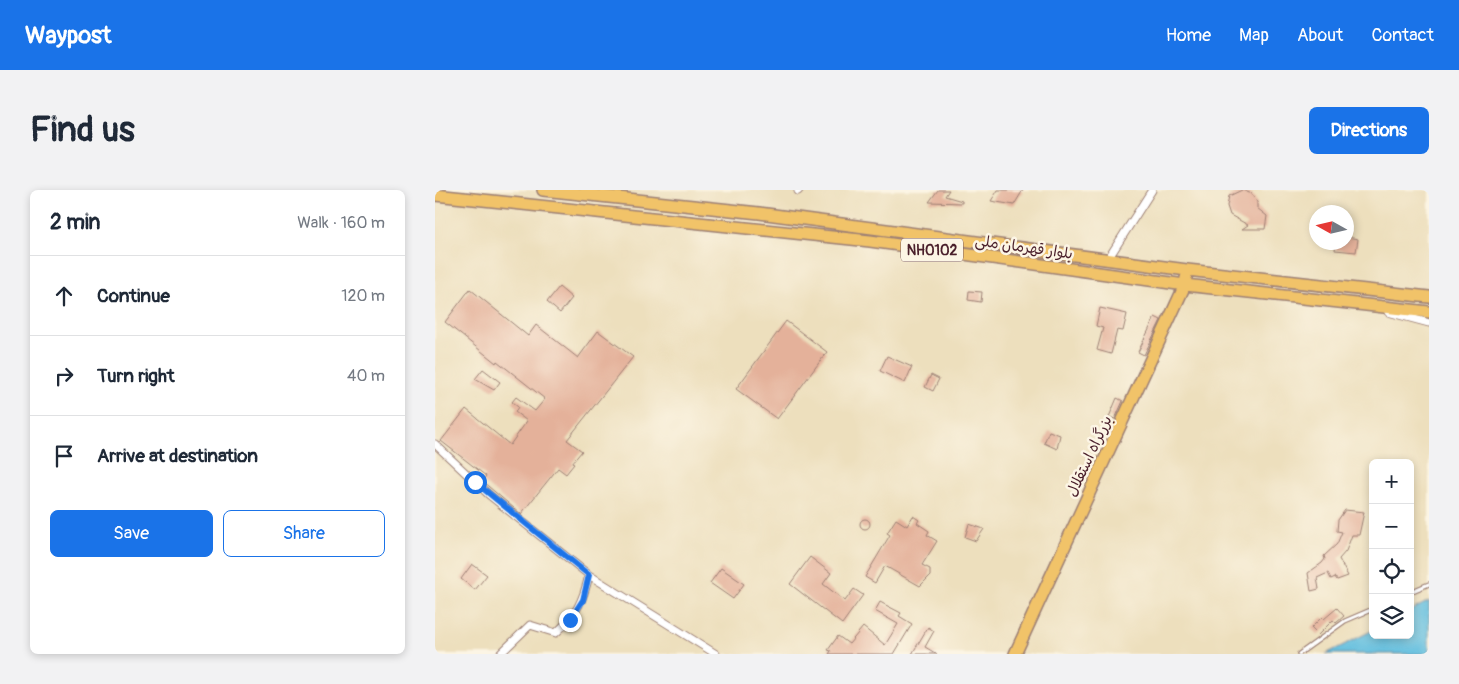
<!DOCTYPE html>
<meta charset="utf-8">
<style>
:root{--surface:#fff;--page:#f2f2f3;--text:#1f2937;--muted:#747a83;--line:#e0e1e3;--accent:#1a73e8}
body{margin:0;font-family:Pangolin,"Playpen Sans Arabic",sans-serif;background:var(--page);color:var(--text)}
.controls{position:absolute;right:15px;bottom:15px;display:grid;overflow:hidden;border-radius:8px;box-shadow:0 2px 8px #0003}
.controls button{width:45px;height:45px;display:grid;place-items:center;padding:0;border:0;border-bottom:1px solid var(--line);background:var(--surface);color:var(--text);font:25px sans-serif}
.compass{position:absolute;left:874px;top:15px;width:45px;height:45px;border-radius:50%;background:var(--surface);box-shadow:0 2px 8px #0003;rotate:278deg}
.stop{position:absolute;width:15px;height:15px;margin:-11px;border:4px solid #1a73e8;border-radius:50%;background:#fff}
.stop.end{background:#1a73e8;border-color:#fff;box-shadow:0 1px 5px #0008}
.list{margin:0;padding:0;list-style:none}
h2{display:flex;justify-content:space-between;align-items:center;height:65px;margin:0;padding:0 20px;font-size:21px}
h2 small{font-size:16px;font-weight:400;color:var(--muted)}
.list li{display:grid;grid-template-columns:32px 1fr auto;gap:15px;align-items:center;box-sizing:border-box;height:80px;padding:0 20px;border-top:1px solid var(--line)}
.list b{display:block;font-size:19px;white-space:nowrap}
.list em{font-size:16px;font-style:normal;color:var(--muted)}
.actions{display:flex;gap:10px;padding:15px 20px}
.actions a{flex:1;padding:11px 0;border:1px solid var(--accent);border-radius:8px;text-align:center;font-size:18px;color:var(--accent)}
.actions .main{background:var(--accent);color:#fff}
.icon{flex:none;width:28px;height:28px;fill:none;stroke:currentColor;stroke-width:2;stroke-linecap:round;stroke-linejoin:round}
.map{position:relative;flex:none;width:994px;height:464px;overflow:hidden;border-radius:8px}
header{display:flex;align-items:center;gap:30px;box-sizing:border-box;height:70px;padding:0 25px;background:var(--accent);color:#fff}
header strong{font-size:24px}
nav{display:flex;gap:28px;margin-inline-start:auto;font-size:18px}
.intro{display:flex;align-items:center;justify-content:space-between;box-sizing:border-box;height:120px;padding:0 30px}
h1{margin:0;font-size:35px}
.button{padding:12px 22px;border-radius:8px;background:var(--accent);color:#fff;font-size:18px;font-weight:700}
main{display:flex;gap:30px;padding:0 30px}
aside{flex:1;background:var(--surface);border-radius:8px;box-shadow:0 2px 8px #0003}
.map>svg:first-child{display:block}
.water{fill:#61bedf;stroke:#566e85}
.building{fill:#e4b19a}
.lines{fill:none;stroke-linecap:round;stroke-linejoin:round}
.service-casing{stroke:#9c7f74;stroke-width:5.5}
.minor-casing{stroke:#9c7f74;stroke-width:9}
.trunk-casing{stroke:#9c7f74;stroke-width:14}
.service{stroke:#fff;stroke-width:3}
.minor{stroke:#fff;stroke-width:7}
.trunk{stroke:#f1c369;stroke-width:11}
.route{stroke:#1a73e8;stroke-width:6}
.labels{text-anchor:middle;stroke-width:5;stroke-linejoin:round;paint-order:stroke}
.shield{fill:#fcf5e5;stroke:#7f5f63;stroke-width:1}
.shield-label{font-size:14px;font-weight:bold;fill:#4a1f2b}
.street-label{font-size:15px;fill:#4a1f2b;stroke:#fcf5e5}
</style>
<header>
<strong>Waypost</strong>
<nav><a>Home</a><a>Map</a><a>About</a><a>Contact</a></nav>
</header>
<div class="intro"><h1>Find us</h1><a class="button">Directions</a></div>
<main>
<aside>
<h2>2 min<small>Walk · 160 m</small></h2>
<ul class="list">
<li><svg class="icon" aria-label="ahead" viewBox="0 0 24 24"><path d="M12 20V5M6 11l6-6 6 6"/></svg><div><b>Continue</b></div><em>120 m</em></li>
<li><svg class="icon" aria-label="right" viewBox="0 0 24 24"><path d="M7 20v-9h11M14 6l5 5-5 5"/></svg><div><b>Turn right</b></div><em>40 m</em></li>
<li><svg class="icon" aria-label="arrive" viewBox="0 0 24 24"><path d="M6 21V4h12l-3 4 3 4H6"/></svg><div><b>Arrive at destination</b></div></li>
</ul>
<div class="actions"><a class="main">Save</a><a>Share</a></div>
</aside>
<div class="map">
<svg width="994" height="464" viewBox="0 0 994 464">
<rect width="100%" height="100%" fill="#fcf5e5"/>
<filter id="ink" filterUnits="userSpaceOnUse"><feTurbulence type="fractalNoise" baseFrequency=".02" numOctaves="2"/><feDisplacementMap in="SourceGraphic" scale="10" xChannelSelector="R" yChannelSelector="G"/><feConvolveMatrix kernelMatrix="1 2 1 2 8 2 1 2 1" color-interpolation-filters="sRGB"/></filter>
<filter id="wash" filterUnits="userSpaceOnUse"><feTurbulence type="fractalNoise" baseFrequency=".0096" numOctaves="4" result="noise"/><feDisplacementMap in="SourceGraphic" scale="20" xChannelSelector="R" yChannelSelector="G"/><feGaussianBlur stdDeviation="1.12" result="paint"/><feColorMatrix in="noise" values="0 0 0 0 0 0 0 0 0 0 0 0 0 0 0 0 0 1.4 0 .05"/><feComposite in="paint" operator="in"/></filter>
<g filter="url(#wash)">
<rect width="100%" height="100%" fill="#eddfbd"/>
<path class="water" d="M994 411V464H891L938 440V445H975V421Z"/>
<g id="blocks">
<path class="building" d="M503 0H514L510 6 527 11V13L494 12Z
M563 0H588L579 15 556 11Z
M807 0 817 4 822 12V18L832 26 830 39H807L813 35 795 25 792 16 794 6Z
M912 47 923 49 921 62 900 60 901 52H912Z
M124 97 137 108 125 123 112 112Z
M35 99 93 146 101 135 143 168 163 141 198 167 132 250 147 261 137 273 139 274 131 284 123 278 86 324 47 291 51 286 6 251 31 219 75 255 92 231 80 222 83 217 77 212 81 207 100 221 110 209 62 171 61 173 10 132Z
M534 101 547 102 546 112 533 110Z
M665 118 692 124 688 141 682 140 676 164 662 160 668 138 661 136Z
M720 127 726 130 709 165 703 162Z
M351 131 392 162 342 229 301 199Z
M452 166 477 177 470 193 445 181Z
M48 179 65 192 59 200 40 189Z
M496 185 504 189 498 201 490 197Z
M682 208 688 211 680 229 674 227Z
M614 241 625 245 622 259 609 253Z
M910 320 929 322 924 345H917L911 361 904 369 913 386 902 390 900 387 896 389 893 383 882 388 884 399 876 401 873 383 887 373 890 369 889 366 902 354 907 342 902 341 903 330Z
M478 326 484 330 482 333 494 341 492 345 502 351 487 375 495 379V386L485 396 450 376 440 393 430 387 455 345 452 343 461 329 472 336Z
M425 334a5 5 0 1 1 10 0a5 5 0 1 1-10 0Z
M534 334 549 339 541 351 530 347Z
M375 367 396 383 388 394 410 411 419 399 428 405 407 434 355 394Z
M37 374 52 385 40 400 26 389Z
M286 378 309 394 298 409 275 393Z
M445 412 466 423 464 426 477 434 459 464H394L396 461 393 460 403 446 414 454 428 437 450 455 463 434 440 421Z
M902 418 909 426 901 433 898 430 883 445 876 438 887 427 889 429Z
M493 437 499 441 490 457 502 464H477Z"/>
</g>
</g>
<g filter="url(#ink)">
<use href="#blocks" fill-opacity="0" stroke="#9c7f74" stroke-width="1"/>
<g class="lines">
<g class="service-casing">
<path id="service" d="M975 402 994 394
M864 464 910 431 938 419"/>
</g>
<g class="minor-casing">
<path id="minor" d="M363 1 364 0
M673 69 717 0
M953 122 994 133
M0 254 53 304 154 385 281 464
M65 464 95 435 121 443C141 425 148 412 154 385"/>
</g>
<g class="trunk-casing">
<path id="trunk" d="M108 0 324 23 752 80 994 107
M0 5 435 51 750 95 994 122
M580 464 750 95 751 88"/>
</g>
<use href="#service" class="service"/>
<use href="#minor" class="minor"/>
<use href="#trunk" class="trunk"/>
</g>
</g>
<g class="lines" filter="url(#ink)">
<path class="route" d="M40 292 154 385 148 410 135 430"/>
</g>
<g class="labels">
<rect class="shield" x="466" y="48.5" width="62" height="23" rx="4"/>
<g class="shield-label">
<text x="497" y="65">NH0102</text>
</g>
<g class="street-label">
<text transform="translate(589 57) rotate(8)" y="5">بلوار قهرمان ملی</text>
<text transform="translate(654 266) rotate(-65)" y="5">بزرگراه استقلال</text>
</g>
</g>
</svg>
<div class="controls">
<button>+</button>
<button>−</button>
<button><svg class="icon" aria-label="locate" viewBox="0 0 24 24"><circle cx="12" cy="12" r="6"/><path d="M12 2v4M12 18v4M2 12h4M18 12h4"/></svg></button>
<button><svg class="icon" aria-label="layers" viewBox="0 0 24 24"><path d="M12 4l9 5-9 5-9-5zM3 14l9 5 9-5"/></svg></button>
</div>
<svg class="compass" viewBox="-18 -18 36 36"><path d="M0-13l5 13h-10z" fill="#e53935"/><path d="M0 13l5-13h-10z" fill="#747a83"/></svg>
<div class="stop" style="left:40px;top:292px"></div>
<div class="stop end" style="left:135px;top:430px"></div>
</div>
</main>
